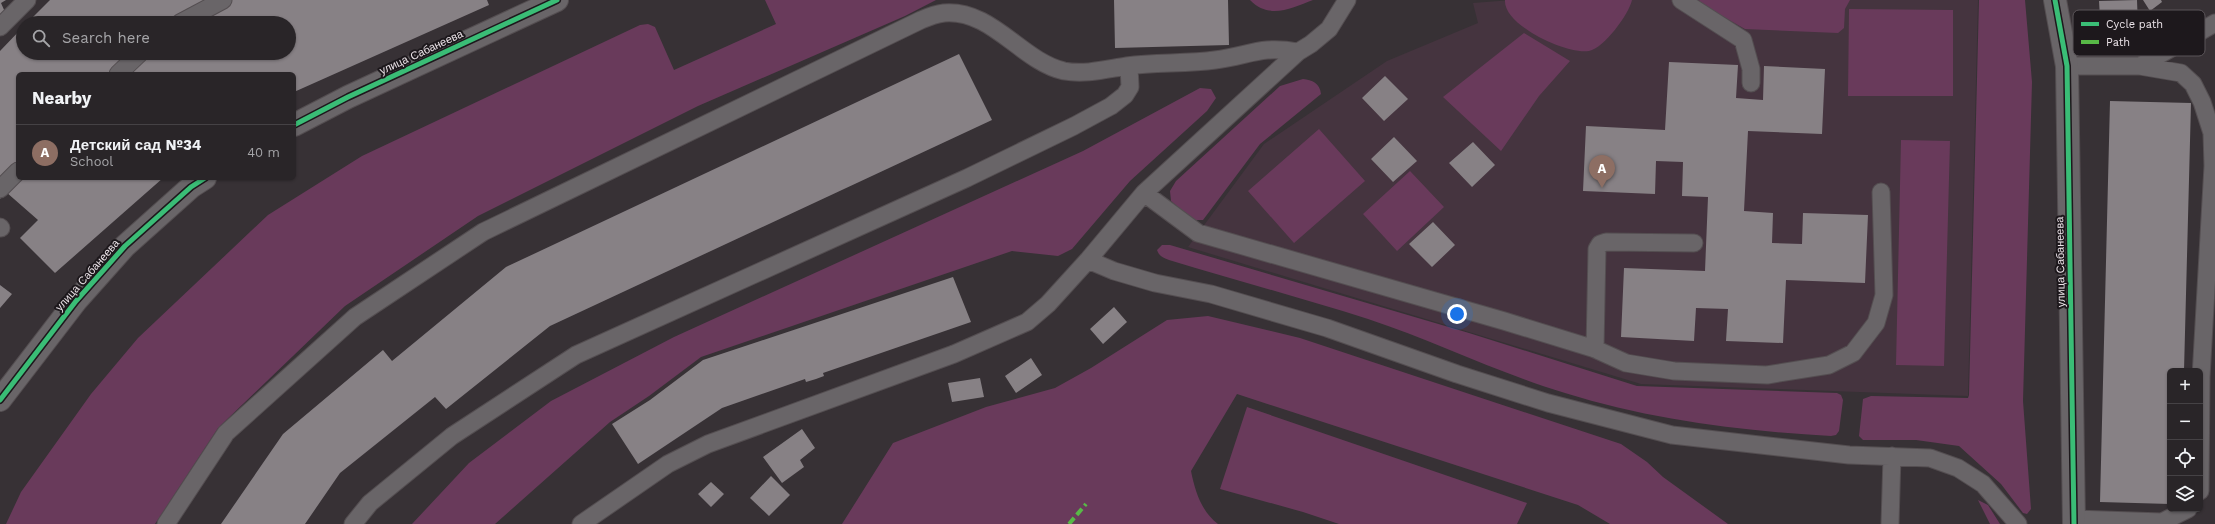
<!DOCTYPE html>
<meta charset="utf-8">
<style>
:root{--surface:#292528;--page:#312d30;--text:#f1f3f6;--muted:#a5a5a8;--line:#454245;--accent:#ea580c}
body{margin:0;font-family:"Work Sans",sans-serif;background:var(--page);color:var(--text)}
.controls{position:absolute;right:12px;bottom:12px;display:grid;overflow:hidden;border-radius:6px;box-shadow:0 1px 3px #0004}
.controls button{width:36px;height:36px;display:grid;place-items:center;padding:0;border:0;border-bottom:1px solid var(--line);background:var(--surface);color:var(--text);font:20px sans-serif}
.you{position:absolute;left:1457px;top:314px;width:14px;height:14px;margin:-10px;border:3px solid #fff;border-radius:50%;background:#1a73e8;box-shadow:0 0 0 6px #1a73e833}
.badge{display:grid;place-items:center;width:26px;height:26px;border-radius:50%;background:var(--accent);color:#fff;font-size:13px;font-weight:700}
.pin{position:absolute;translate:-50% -33px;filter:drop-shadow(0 1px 2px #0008)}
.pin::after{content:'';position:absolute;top:21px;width:14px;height:12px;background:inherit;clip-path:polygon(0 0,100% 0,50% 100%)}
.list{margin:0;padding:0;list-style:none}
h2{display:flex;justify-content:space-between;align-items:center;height:52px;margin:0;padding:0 16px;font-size:17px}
h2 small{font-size:13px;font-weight:400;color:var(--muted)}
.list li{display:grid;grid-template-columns:26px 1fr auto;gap:12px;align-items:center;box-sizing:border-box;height:56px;padding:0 16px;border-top:1px solid var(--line)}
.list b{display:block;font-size:15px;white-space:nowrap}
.list p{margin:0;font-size:13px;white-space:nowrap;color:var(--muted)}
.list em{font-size:13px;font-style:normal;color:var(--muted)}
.icon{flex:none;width:22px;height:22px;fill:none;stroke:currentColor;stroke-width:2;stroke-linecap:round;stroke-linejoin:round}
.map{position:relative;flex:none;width:2215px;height:524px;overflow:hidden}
.search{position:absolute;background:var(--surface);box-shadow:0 1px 3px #0004;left:16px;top:16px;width:280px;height:44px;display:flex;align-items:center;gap:10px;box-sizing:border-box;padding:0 14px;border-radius:22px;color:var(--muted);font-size:15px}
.panel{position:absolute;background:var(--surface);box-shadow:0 1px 3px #0004;left:16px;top:72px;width:280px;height:108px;border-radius:6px}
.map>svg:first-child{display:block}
.built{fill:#45343f}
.green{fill:#693a5b}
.building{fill:#878185}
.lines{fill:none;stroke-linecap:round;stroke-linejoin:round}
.lane-casing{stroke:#544e51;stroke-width:19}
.street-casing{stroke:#544e51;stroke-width:24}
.secondary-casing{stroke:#544e51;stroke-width:24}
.lane{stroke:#696568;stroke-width:17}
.street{stroke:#696568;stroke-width:22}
.secondary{stroke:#696568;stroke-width:22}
.quiet{stroke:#58b947;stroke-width:4;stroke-dasharray:8 4;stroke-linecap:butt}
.cycleway-casing{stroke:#1d181c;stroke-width:8}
.cycleway{stroke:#3abd76;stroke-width:5}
.labels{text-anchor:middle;stroke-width:4;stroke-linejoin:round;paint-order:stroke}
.street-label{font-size:11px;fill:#ebe3e8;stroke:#1d181c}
.key{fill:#1d181c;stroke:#5b5559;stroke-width:1}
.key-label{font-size:11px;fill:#ebe3e8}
</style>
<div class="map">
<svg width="2215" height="524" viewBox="0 0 2215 524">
<rect width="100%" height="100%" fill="#373135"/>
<path class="built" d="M1512 0H1978L1968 396 1641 384 1188 247 1264 144 1387 61 1478 23 1473 3Z"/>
<path class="green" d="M765 0H936L905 16 698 106 478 216 345 306 218 428 155 524H6L21 492 91 394 138 338 268 215 362 156 640 25 648 24 655 27 674 70 776 24Z
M1250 0H1313C1292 8 1269 20 1250 0Z
M1505 0H1632C1629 14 1604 48 1589 51 1567 55 1503 25 1505 0Z
M1699 0H1850L1845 9 1844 28 1838 33 1745 29 1701 4Z
M1979 0H2025L2032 82 2023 401 2031 509 2027 514 2023 513 2001 484 1959 446 1916 440H1863L1859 436 1863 399 1871 396 1968 398 1969 395Z
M1849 9 1953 10V96H1848Z
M1524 33 1570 61 1539 96 1501 151 1443 97Z
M1303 79C1312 80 1320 83 1321 94L1260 144 1203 220H1193L1171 201 1170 191 1176 181 1280 86Z
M1200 88 1211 89 1216 98 1207 111 1130 181 1072 249 1058 256 1012 251 701 357 649 396 610 422 495 524H412L469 463 551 401 674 337 1083 151Z
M1319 129 1365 181 1294 243 1248 191Z
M1901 140 1950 141 1944 366 1896 365Z
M1410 171 1444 207 1397 251 1363 214Z
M1162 245H1170L1469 333 1637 386 1837 393 1841 395 1843 400 1839 431 1836 435 1831 436C1742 431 1651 420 1565 393 1498 373 1435 341 1368 319 1302 298 1235 280 1169 260 1163 258 1159 256 1157 250Z
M1208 316 1300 338 1621 444 1647 462 1663 477 1728 524H1610L1578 505 1237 394 1191 471C1195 491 1201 511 1218 524H842L893 443 986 407 1055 388 1091 368 1167 320Z
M1247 407 1527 503 1517 524H1339L1303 512 1220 489Z
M1978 500 1988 505 2000 524H1990Z"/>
<path class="building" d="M0 0H6L1 3 5 12 0 15Z
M50 0H487L489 5 294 92V74H18V178H163L55 273 20 238 38 220 6 192 0 199V51L23 27V53H289V23H27Z
M1114 0H1228L1229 45 1115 48Z
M2137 0 2139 54 2101 55 2100 36H2096V27L2095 19 2100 18 2099 1Z
M2143 0H2161L2162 2 2150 11Z
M959 54 992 120 550 326 446 409 435 397 340 473 305 524H221L283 434 383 350 392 361 506 267Z
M1669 62 1738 65 1736 98 1763 100 1764 66 1825 69 1822 134 1748 131 1744 211 1773 213 1772 243 1802 244 1803 213 1868 215 1865 283 1786 280 1783 343 1726 341 1728 309 1696 308 1694 341 1621 337 1624 268 1705 271 1708 197 1682 196 1683 162 1656 161 1655 194 1583 191 1586 126 1665 130Z
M1385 76 1408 99 1384 121 1362 98Z
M2110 101 2191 103 2184 371H2170V504L2100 502Z
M1394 137 1417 161 1393 182 1371 159Z
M1473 142 1495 165 1472 187 1449 163Z
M1433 222 1455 245 1432 267 1409 244Z
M953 277 971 322 823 373 824 376 816 379 806 382 805 379 722 408 638 464 612 424 650 400 703 360Z
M0 285 12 294 0 308Z
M1114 307 1127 322 1103 344 1090 329Z
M1031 358 1042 375 1016 393 1005 376Z
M980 378 984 397 952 402 948 383Z
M802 429 815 448 800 460 804 467 782 483 763 457Z
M771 476 790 495 769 516 750 498Z
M711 482 724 494 711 507 698 494Z"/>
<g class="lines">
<g class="lane-casing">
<path id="lane" d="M1681 0 1743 40 1751 69V83
M180 23 223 0
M0 27 27 0
M2067 66H2140L2215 23
M2140 66 2181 73 2193 84 2202 102 2212 133 2213 166 2201 377 2200 491
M118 74 140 53
M0 189 18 171
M1144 193 1198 233 1504 321 1595 349 1626 363 1674 371 1767 375 1829 365 1853 353 1876 323 1884 295 1881 192
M0 227 1 228
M1088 260 1114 271 1155 283 1211 294 1327 328 1457 374 1548 403 1672 435 1849 455 1930 458 1958 468 1983 484 2018 524
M1595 349 1597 249 1600 244 1606 242 1694 243
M2074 519 2162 522 2188 509
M166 524 226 433 355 317 483 232 921 20C928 17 936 14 944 13 992 9 1021 61 1064 71 1085 75 1107 69 1127 66 1156 62 1186 64 1215 60 1249 56 1260 45 1298 52L1311 44 1329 29 1347 0
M353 524 370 503 452 436 576 355 967 178 1074 126 1111 106 1125 95 1130 87 1129 66
M581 524 668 464 708 444 954 354 1027 322 1048 304 1088 260 1144 193 1298 52
M1890 524 1892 456"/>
</g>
<g class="street-casing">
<path id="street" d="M2055 0 2067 66 2074 524"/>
</g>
<g class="secondary-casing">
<path id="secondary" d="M294 125 348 97 557 0
M0 400 76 301 125 246 191 187 205 178"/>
</g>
<use href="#lane" class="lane"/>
<use href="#street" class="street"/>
<use href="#secondary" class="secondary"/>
<path class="quiet" d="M1069 524 1086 504"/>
<g class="cycleway-casing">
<path id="cycleway" d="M2055 0 2067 66 2074 524
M294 125 348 97 557 0
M0 400 76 301 125 246 191 187 205 178"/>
</g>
<use href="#cycleway" class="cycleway"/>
</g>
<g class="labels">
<g class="street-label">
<text transform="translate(421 52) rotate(-25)" y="4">улица Сабанеева</text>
<text transform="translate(2060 262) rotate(-91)" y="4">улица Сабанеева</text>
<text transform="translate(87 275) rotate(-49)" y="4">улица Сабанеева</text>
</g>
</g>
<rect x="2073" y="10" width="132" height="46" rx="6" class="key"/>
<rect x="2081" y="22" width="18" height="4" fill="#3abd76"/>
<rect x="2081" y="40" width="18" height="4" fill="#58b947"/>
<g class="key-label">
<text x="2106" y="28">Cycle path</text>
<text x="2106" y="46">Path</text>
</g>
</svg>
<div class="controls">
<button>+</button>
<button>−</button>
<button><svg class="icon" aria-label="locate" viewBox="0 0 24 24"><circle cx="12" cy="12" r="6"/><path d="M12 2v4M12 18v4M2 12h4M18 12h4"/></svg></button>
<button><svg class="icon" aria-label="layers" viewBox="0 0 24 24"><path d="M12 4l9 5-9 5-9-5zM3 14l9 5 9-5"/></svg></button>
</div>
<div class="you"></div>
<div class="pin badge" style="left:1602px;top:188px;background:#8d6e63">A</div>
<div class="search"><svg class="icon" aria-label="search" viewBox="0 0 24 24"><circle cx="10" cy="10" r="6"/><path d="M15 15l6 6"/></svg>Search here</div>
<section class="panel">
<h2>Nearby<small></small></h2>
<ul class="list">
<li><span class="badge" style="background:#8d6e63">A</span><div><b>Детский сад №34</b><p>School</p></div><em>40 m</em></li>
</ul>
</section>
</div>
